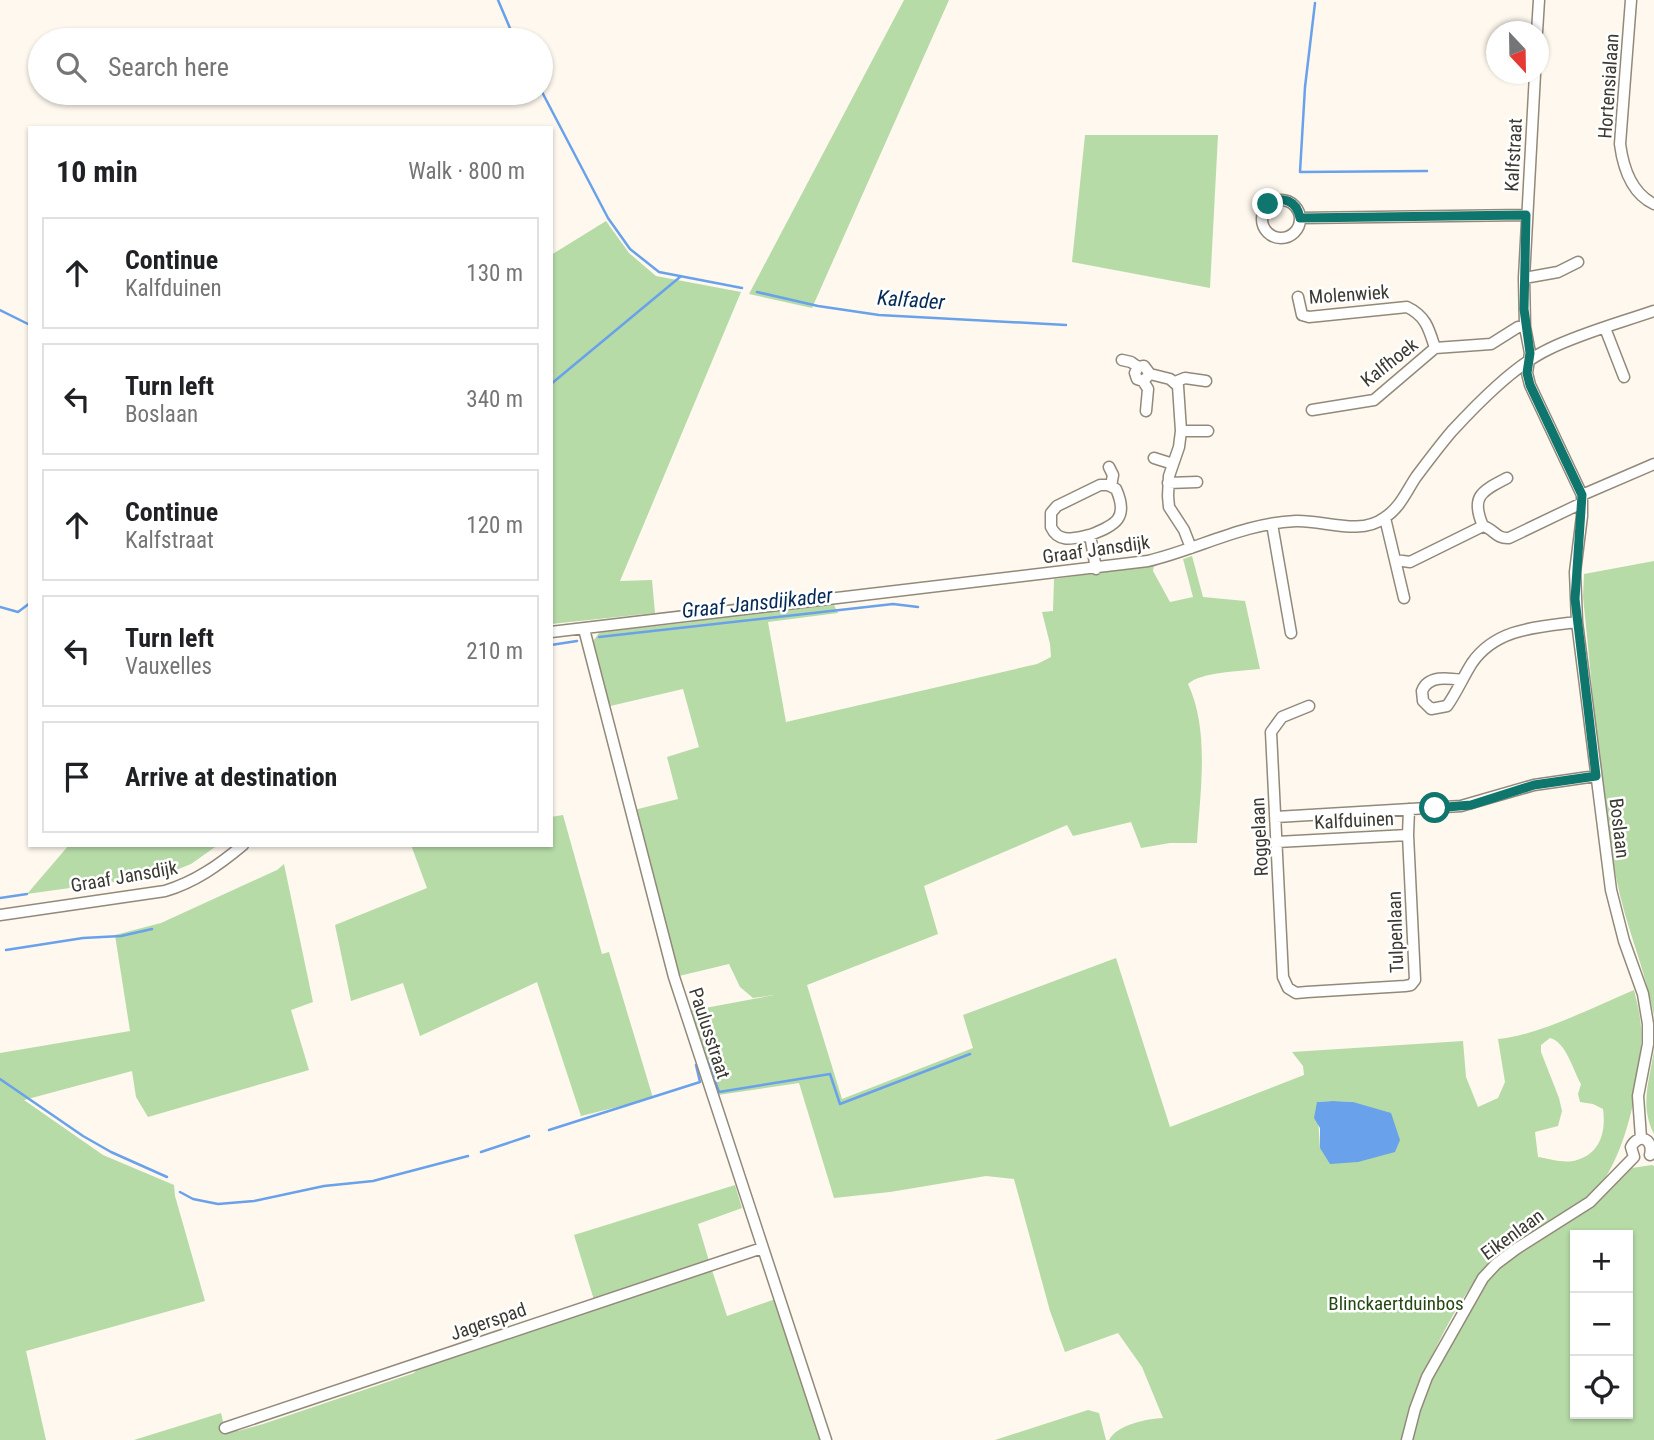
<!DOCTYPE html>
<meta charset="utf-8">
<style>
:root{--surface:#fff;--page:#f6f6f6;--text:#202124;--muted:#757577;--line:#e0e0e0}
body{margin:0;font-family:"Roboto Condensed",sans-serif;background:var(--page);color:var(--text)}
.controls{position:absolute;right:21px;bottom:21px;display:grid;overflow:hidden;border-radius:0px;box-shadow:0 2px 5px #0004}
.controls button{width:63px;height:63px;display:grid;place-items:center;padding:0;border:0;border-bottom:2px solid var(--line);background:var(--surface);color:var(--text);font:35px sans-serif}
.compass{position:absolute;left:1486px;top:21px;width:63px;height:63px;border-radius:50%;background:var(--surface);box-shadow:0 2px 5px #0004;rotate:158deg}
.stop{position:absolute;width:21px;height:21px;margin:-16px;border:5px solid #0f766e;border-radius:50%;background:#fff}
.stop.end{background:#0f766e;border-color:#fff;box-shadow:0 2px 7px #0008}
.list{margin:0;padding:0;list-style:none}
h2{display:flex;justify-content:space-between;align-items:center;height:91px;margin:0;padding:0 28px;font-size:30px}
h2 small{font-size:23px;font-weight:400;color:var(--muted)}
.list li{display:grid;grid-template-columns:46px 1fr auto;gap:21px;align-items:center;box-sizing:border-box;height:112px;margin:0 14px 14px;padding:0 14px;border:2px solid var(--line);border-radius:0px}
.list b{display:block;font-size:26px;white-space:nowrap}
.list p{margin:0;font-size:23px;white-space:nowrap;color:var(--muted)}
.list em{font-size:23px;font-style:normal;color:var(--muted)}
.icon{flex:none;width:38px;height:38px;fill:none;stroke:currentColor;stroke-width:2;stroke-linecap:round;stroke-linejoin:round}
.map{position:relative;flex:none;width:1654px;height:1440px;overflow:hidden}
.search{position:absolute;background:var(--surface);box-shadow:0 2px 5px #0004;left:28px;top:28px;width:525px;height:77px;display:flex;align-items:center;gap:18px;box-sizing:border-box;padding:0 24px;border-radius:38px;color:var(--muted);font-size:26px}
.panel{position:absolute;background:var(--surface);box-shadow:0 2px 5px #0004;left:28px;top:126px;width:525px;height:721px;border-radius:0px}
.map>svg:first-child{display:block}
.green{fill:#b6dba7;fill-rule:evenodd}
.water{fill:#69a1ea}
.lines{fill:none;stroke-linecap:round;stroke-linejoin:round}
.stream{stroke:#69a1ea;stroke-width:2.5}
.minor-casing{stroke:#92897a;stroke-width:13}
.minor{stroke:#fff;stroke-width:10}
.route{stroke:#0f766e;stroke-width:9}
.labels{text-anchor:middle;stroke-width:5;stroke-linejoin:round;paint-order:stroke}
.street-label{font-size:19px;fill:#3c3832;stroke:#fff}
.park-label{font-size:19px;fill:#244812;stroke:#fff}
.water-label{font-size:21px;font-style:italic;fill:#032956;stroke:#fff}
</style>
<div class="map">
<svg width="1654" height="1440" viewBox="0 0 1654 1440">
<rect width="100%" height="100%" fill="#fef8ee"/>
<path class="green" d="M904 0H949L812 308 749 294Z
M1085 135H1218L1210 288 1072 262Z
M606 221 629 253 656 276 741 292 620 581 652 580 655 613 551 624V255Z
M1192 556 1203 597 1245 601 1260 669C1243 671 1200 672 1188 684 1210 731 1200 792 1197 843H1170L1141 848 1131 822 1073 836 1067 825 924 886 938 934 807 985 842 1099 973 1048 963 1015 1116 958 1170 1127 1304 1075 1303 1066 1292 1052 1463 1041 1466 1077 1478 1107 1498 1098 1505 1082 1498 1039C1537 1036 1596 1006 1634 990 1637 1002 1640 1014 1641 1027 1644 1071 1626 1161 1594 1192 1561 1225 1512 1236 1482 1272 1460 1298 1435 1347 1422 1379 1415 1398 1410 1420 1405 1440H1109C1118 1424 1147 1419 1163 1418L1142 1367 1118 1333 1065 1352 1050 1311 1014 1179 986 1176 890 1192 834 1198 799 1083 718 1095 689 1011 774 995 753 998 740 987 729 964 679 976 634 810 678 799 667 757 699 747 683 689 606 707 591 644 599 633 615 628 618 630 691 622 693 619 722 615 724 617 834 605 838 613 768 622 786 722 1037 664 1051 657 1050 644 1042 612 1053 611 1054 579 1154 565 1153 571 1170 602 1193 597 1183 559ZM1550 1038C1566 1042 1573 1070 1581 1084L1578 1094 1580 1102 1593 1104 1603 1109C1606 1131 1601 1153 1577 1160 1565 1164 1550 1159 1538 1157L1535 1132 1558 1126 1562 1111 1559 1098 1541 1052V1045ZM1333 1101 1353 1102 1320 1148 1317 1102Z
M1654 561V1016C1645 968 1625 925 1616 877 1599 785 1593 690 1583 597L1584 574Z
M563 815 602 954 609 952 653 1098 581 1116 537 982 420 1036 403 983 351 1001 335 925 427 888 411 845H551V817Z
M69 845H218L191 864 176 870 141 878 27 894Z
M284 864 313 1002 291 1010 309 1070 148 1117 136 1097 132 1071 24 1100 103 1155 174 1185 175 1196 205 1301 26 1351 46 1440H0V1053L130 1031 115 935 161 923 277 870Z
M1654 1050V1134C1639 1106 1650 1079 1654 1050Z
M1652 1165 1654 1166V1440H1412L1430 1380 1478 1293 1499 1267 1592 1206 1632 1168ZM1575 1235H1628V1414H1575Z
M735 1185 742 1208 698 1224 709 1261 594 1300 574 1235Z
M711 1267 727 1316 781 1297 829 1440H134L221 1413 225 1430 237 1429 238 1431 263 1424 414 1373 417 1369 451 1356Z
M1088 1410 1099 1413 1106 1440H995Z"/>
<path class="water" d="M1333 1101 1353 1102 1391 1113 1400 1140 1395 1152 1358 1162 1330 1164 1320 1148V1128L1314 1118 1317 1102Z"/>
<g class="lines">
<path class="stream" d="M498 0 515 40
M1315 3 1305 87 1300 172 1427 171
M541 90 608 218 630 249 659 272 742 288
M757 292 818 306 879 315 1066 325
M0 310 30 325
M551 384 680 277
M0 607 18 612 30 603
M599 637 893 604 918 607
M551 645 577 641
M0 898 27 894
M6 950 83 938 121 936 152 929
M708 1062 719 1092 830 1074 840 1104 970 1054
M0 1079 83 1136 111 1152 167 1177
M549 1130 700 1082 696 1065
M481 1152 529 1136
M180 1192 193 1199 218 1204 254 1201 324 1186 373 1181 468 1156"/>
<g class="minor-casing">
<path id="minor" d="M1631 0 1620 144C1623 167 1631 193 1654 204
M1537 32 1539 0
M1535 74 1524 278 1525 327 1530 353 1527 373 1530 385 1582 495V516L1575 572 1577 622 1611 890 1624 941 1643 994 1648 1024V1044L1638 1096 1641 1138
M1262 219a19 19 0 1 1 38 0a19 19 0 1 1-38 0Z
M1300 218 1526 215
M1524 278 1558 272 1578 262
M1298 297 1302 315 1309 317 1407 307C1426 316 1429 329 1435 348
M1605 328 1624 377
M1122 360 1131 362 1138 367
M1150 374 1143 381 1137 379 1135 373 1138 367 1144 366 1150 374 1170 379 1178 386 1181 431 1179 447 1169 476 1168 496 1169 507 1184 530 1191 548
M1143 381 1148 389 1146 411
M1175 382 1185 378 1206 381
M1312 410 1374 400 1435 348 1491 344 1518 327H1525
M1181 431H1208
M1154 458 1173 464
M1109 467 1113 475 1111 486
M1168 483 1197 482
M1582 495 1654 464
M1385 518 1395 560 1410 562 1483 526C1470 496 1482 491 1507 478
M1272 524 1291 633
M1483 526C1494 529 1496 539 1509 538L1582 503
M1090 535C1074 538 1059 544 1051 527V513L1057 506 1100 485H1108L1116 489C1129 518 1116 525 1090 535L1096 569
M1395 560 1404 598
M584 629 674 977 826 1440
M551 632 1148 561C1198 549 1244 523 1296 521 1324 520 1360 536 1384 518 1400 508 1406 492 1416 477 1428 461 1440 445 1452 431 1478 403 1515 365 1549 349 1582 333 1619 323 1654 311
M1462 680C1448 678 1428 675 1422 691L1423 701 1431 709 1447 706C1457 692 1463 677 1472 663 1496 628 1538 627 1577 622
M1309 706 1282 717 1271 732 1283 977 1288 988 1296 993 1307 992 1405 986 1411 985 1415 980 1408 835
M1276 817 1461 806 1534 785 1596 776
M1277 842 1408 835 1409 809
M0 915 165 891C195 882 219 865 243 845
M1634 1157 1631 1147C1639 1132 1654 1139 1650 1155
M225 1428 762 1248
M1407 1440 1415 1409 1427 1377 1483 1278 1496 1264 1516 1249 1590 1202 1634 1157"/>
</g>
<use href="#minor" class="minor"/>
</g>
<g class="lines">
<path class="route" d="M1268 204C1283 195 1297 201 1300 218L1526 215 1524 309 1530 353 1527 373 1530 385 1582 495 1575 599 1596 776 1534 785 1471 805 1435 808"/>
</g>
<g class="labels">
<g class="street-label">
<text transform="translate(1608 86) rotate(-86)" y="7">Hortensialaan</text>
<text transform="translate(1513 155) rotate(-87)" y="7">Kalfstraat</text>
<text transform="translate(1349 294) rotate(-4)" y="7">Molenwiek</text>
<text transform="translate(1389 362) rotate(-38)" y="7">Kalfhoek</text>
<text transform="translate(1096 549) rotate(-8)" y="7">Graaf Jansdijk</text>
<text transform="translate(1354 820) rotate(-3)" y="7">Kalfduinen</text>
<text transform="translate(1620 828) rotate(83)" y="7">Boslaan</text>
<text transform="translate(1259 837) rotate(-93)" y="7">Roggelaan</text>
<text transform="translate(124 876) rotate(-10)" y="7">Graaf Jansdijk</text>
<text transform="translate(1395 932) rotate(-92)" y="7">Tulpenlaan</text>
<text transform="translate(710 1033) rotate(72)" y="7">Paulusstraat</text>
<text transform="translate(1512 1234) rotate(-36)" y="7">Eikenlaan</text>
<text transform="translate(488 1321) rotate(-19)" y="7">Jagerspad</text>
</g>
<g class="park-label">
<text x="1396" y="1310">Blinckaertduinbos</text>
</g>
<g class="water-label">
<text transform="translate(911 300) rotate(4)" y="7">Kalfader</text>
<text transform="translate(757 603) rotate(-6)" y="7">Graaf Jansdijkader</text>
</g>
</g>
</svg>
<div class="controls">
<button>+</button>
<button>−</button>
<button><svg class="icon" aria-label="locate" viewBox="0 0 24 24"><circle cx="12" cy="12" r="6"/><path d="M12 2v4M12 18v4M2 12h4M18 12h4"/></svg></button>
</div>
<svg class="compass" viewBox="-18 -18 36 36"><path d="M0-13l5 13h-10z" fill="#e53935"/><path d="M0 13l5-13h-10z" fill="#757577"/></svg>
<div class="stop" style="left:1435px;top:808px"></div>
<div class="stop end" style="left:1268px;top:204px"></div>
<div class="search"><svg class="icon" aria-label="search" viewBox="0 0 24 24"><circle cx="10" cy="10" r="6"/><path d="M15 15l6 6"/></svg>Search here</div>
<section class="panel">
<h2>10 min<small>Walk · 800 m</small></h2>
<ul class="list">
<li><svg class="icon" aria-label="ahead" viewBox="0 0 24 24"><path d="M12 20V5M6 11l6-6 6 6"/></svg><div><b>Continue</b><p>Kalfduinen</p></div><em>130 m</em></li>
<li><svg class="icon" aria-label="left" viewBox="0 0 24 24"><path d="M17 20v-9H6M10 6l-5 5 5 5"/></svg><div><b>Turn left</b><p>Boslaan</p></div><em>340 m</em></li>
<li><svg class="icon" aria-label="ahead" viewBox="0 0 24 24"><path d="M12 20V5M6 11l6-6 6 6"/></svg><div><b>Continue</b><p>Kalfstraat</p></div><em>120 m</em></li>
<li><svg class="icon" aria-label="left" viewBox="0 0 24 24"><path d="M17 20v-9H6M10 6l-5 5 5 5"/></svg><div><b>Turn left</b><p>Vauxelles</p></div><em>210 m</em></li>
<li><svg class="icon" aria-label="arrive" viewBox="0 0 24 24"><path d="M6 21V4h12l-3 4 3 4H6"/></svg><div><b>Arrive at destination</b></div></li>
</ul>
</section>
</div>
